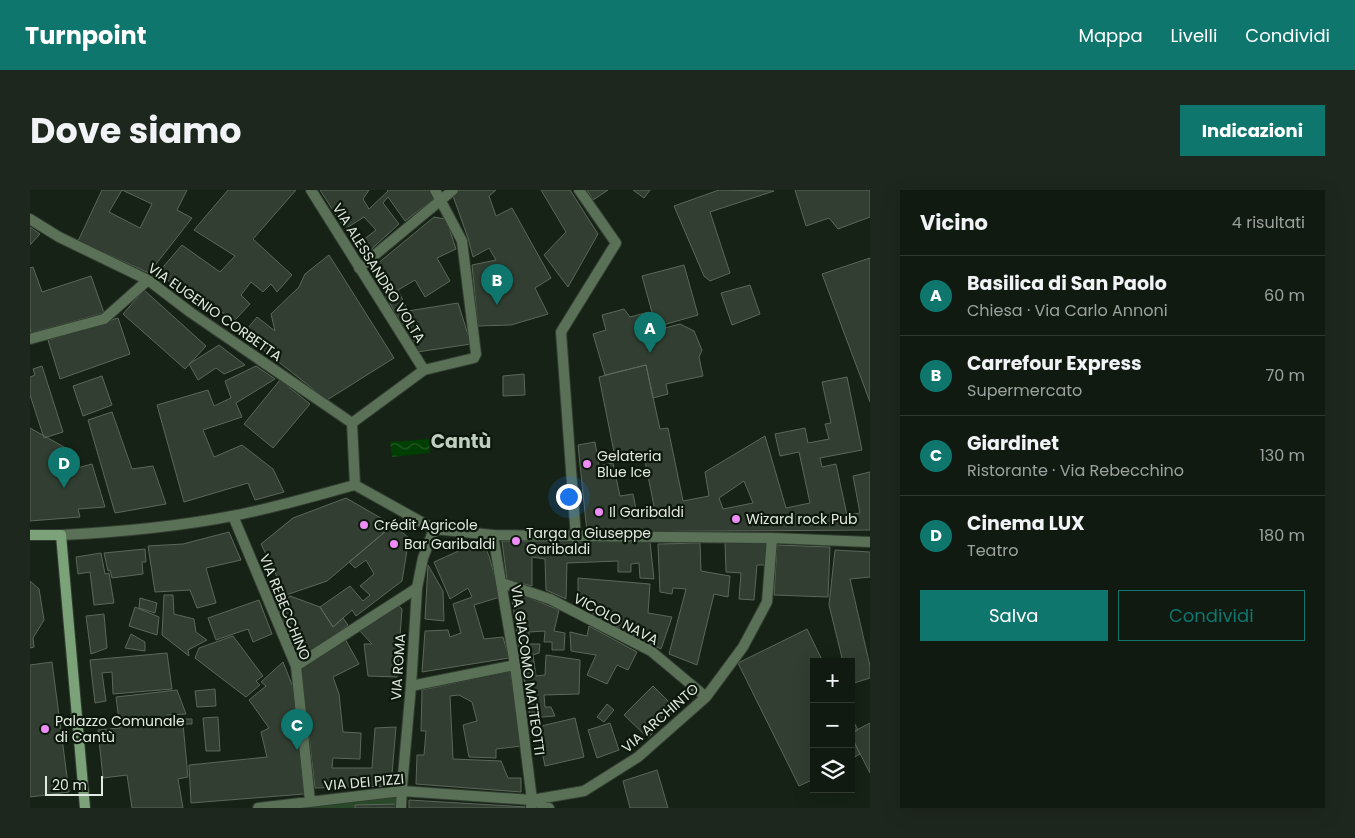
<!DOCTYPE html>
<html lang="it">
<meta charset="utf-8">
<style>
:root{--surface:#101a10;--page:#1e271e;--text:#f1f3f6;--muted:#9ca19f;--line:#303830;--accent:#0f766e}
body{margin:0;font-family:Poppins,sans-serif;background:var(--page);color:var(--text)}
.controls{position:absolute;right:15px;bottom:15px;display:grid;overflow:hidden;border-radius:0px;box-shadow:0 5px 20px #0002}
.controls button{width:45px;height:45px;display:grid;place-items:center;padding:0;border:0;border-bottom:1px solid var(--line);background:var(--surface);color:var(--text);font:25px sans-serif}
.scale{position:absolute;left:15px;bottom:12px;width:58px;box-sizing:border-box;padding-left:5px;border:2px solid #e1e9e0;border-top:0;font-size:14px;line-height:18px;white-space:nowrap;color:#e1e9e0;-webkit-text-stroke:4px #0d180c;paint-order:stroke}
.you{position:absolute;left:538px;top:306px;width:18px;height:18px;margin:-12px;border:4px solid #fff;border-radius:50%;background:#1a73e8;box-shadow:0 0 0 8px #1a73e833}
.badge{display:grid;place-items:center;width:32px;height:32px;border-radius:50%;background:var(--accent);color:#fff;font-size:16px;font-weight:700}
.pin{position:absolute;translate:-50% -41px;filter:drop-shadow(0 1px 2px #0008)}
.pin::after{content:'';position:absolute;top:26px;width:18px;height:15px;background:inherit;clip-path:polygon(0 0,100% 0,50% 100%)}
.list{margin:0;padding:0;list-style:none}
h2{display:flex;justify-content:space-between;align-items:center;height:65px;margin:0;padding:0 20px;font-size:21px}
h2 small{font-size:16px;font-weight:400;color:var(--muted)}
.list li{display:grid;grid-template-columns:32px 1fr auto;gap:15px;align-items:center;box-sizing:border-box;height:80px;padding:0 20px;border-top:1px solid var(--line)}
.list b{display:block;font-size:19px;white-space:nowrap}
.list p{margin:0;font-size:16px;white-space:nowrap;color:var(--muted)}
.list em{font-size:16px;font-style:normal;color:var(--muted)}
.actions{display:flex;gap:10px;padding:15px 20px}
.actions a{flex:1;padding:11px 0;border:1px solid var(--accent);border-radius:0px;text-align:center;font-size:18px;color:var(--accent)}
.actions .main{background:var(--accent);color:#fff}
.icon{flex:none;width:28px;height:28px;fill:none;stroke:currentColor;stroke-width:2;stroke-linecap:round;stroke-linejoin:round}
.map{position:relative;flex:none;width:840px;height:618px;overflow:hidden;border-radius:0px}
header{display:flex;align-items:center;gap:30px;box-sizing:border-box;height:70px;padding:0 25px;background:var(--accent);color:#fff}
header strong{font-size:24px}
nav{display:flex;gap:28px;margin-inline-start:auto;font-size:18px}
.intro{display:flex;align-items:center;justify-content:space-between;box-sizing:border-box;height:120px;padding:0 30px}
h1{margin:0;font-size:35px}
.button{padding:12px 22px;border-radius:0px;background:var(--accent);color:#fff;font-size:18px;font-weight:700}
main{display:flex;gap:30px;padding:0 30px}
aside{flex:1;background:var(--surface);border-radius:0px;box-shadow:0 5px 20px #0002}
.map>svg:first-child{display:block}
.park{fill:#294928}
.water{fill:url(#water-waves)}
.building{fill:#313e31;stroke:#5a6759;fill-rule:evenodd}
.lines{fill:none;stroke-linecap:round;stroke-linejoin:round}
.pedestrian-casing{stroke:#323e31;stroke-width:12}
.minor-casing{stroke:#323e31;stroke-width:12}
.tertiary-casing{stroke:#323e31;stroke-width:12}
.secondary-casing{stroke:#323e31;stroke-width:12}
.pedestrian{stroke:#5a7158;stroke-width:10}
.minor{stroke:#5a7158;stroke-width:10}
.tertiary{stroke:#5a7158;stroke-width:10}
.secondary{stroke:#7ba279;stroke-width:10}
.poi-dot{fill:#ee8cf8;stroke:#0d180c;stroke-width:2}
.labels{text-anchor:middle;stroke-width:4.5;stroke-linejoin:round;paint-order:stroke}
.street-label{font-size:14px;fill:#e1e9e0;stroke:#0d180c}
.poi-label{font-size:14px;fill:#e1e9e0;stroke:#0d180c;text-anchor:start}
.district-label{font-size:19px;font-weight:bold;fill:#bfcebe;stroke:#0d180c}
</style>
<header>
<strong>Turnpoint</strong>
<nav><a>Mappa</a><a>Livelli</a><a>Condividi</a></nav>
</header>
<div class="intro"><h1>Dove siamo</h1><a class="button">Indicazioni</a></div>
<main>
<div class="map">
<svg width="840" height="618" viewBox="0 0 840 618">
<defs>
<pattern id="water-waves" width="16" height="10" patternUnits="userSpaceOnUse" patternTransform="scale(1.25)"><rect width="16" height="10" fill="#003e03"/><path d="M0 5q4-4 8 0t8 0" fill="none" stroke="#255a27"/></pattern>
</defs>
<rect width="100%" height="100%" fill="#162215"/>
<path class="park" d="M371 607V618H258L310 611Z"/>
<path class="water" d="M399 249 400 263 362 267 360 252Z"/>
<path class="building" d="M72 0H92L79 22 110 38 122 14 92 0H157L147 20 162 28 119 83 48 51Z
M198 0H266L223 49 262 85 247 102 241 94 233 102 221 92 211 105 220 114 205 130 127 84 152 55 190 82 205 66 164 40Z
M290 0H339L333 9 339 19 358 1 357 0H400L405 8 375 31 358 7 353 13 369 34 335 65 328 54 346 40 334 27 315 39Z
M430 0H466L459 6 466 26 482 18 521 88 505 98 518 124 481 135 448 136 442 75 466 70 459 58 443 67 438 48 423 6Z
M511 0H540L568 44 538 97 514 65 536 42Z
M557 0H578L563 10Z
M603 0H620L614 8Z
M689 0 744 1 680 22 700 83 680 91 674 86 644 16Z
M765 0H840V27L808 39 799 28 776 36Z
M404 27 416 29 426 59 407 68 420 91 395 107 385 90 368 100 378 121 428 113 441 154 387 162 341 79Z
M0 37 10 44 0 55Z
M299 65 364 168 297 210 213 144 227 127 245 141 241 124 269 97 275 84Z
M840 68V212L792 84Z
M654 75 668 125 626 137 612 86Z
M3 77 12 102 61 86 74 123 1 143 0 138V78Z
M720 95 730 124 702 135 691 103Z
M114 100 176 156 155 179 93 124Z
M594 119 600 127 619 122 624 141 650 134 664 141 672 160 669 167 673 186 636 194 638 204 623 208 616 175 575 185 563 144 576 140 572 125Z
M88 128 100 164 30 189 18 150Z
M189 155 215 175 194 184 186 178 168 190 159 174Z
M616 175 630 239 638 238 653 311 679 306 675 282 735 246 756 318 780 313 769 262 750 266 745 244 775 238 778 253 799 249 795 234 801 233 792 192 817 187 832 260 790 268 792 277 806 274 817 325 830 323 823 286 840 282V340L557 342 548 255 565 252 569 276 583 273 590 306 603 304 606 319 624 316 614 266 586 272 569 187ZM714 291 723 313 693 319 689 308Z
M12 176 33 242 14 248 0 205V187L5 185 3 179Z
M226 176 245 189 206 213 212 227 173 240 184 267 212 255 243 279 254 302 225 310 218 293 154 312 127 215 178 200 184 216 201 208 195 191Z
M494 184 495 205 473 206V186Z
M72 186 82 215 53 226 43 196Z
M250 190 280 214 243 258 214 234Z
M82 222 102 279 123 276 136 314 85 323 58 230Z
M0 238 43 262 47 278 62 274 75 317 48 319 50 327 0 331Z
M316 308 363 335 297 391 256 405 231 354 263 328Z
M363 335 379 348 372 391 326 426 322 420 303 437 290 417 320 396 333 411 340 405 330 396 344 384 336 370 325 378 319 372Z
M199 342 211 370 176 378 186 413 167 418 160 400 125 402 118 356 153 354Z
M453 350 460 369 470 407 444 415 454 449 473 447 479 468 392 482 395 441 418 440 420 447 431 443 423 414 442 407 438 398 420 409 404 372Z
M472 351 620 352 624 389 610 388 609 373 601 374V382H588V371L537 373 536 409 516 400 515 369 502 367V396L477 390Z
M695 352 738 353 735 375H727L724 410 709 409 711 383 696 382Z
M670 353 671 381 700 386 698 407 684 404 667 475 639 464 656 399 643 398 642 404 630 402 628 354Z
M747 355 800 357 798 407 744 405Z
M115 359 116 372H112L113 384 82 388 80 380 78 381 74 363Z
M805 360 840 362V387L820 389 840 476V488L821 494V472H813L799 415Z
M71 363 75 384 79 383 84 413 64 415 60 382 48 384 46 367Z
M398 375 413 401 414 431 395 429Z
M548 388 620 394 618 423 642 427 631 459 563 425 564 409H548Z
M0 391 9 399 14 430 3 448 4 457 0 458Z
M134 405H143L144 424 164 429 166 442 177 450 158 460 159 466 132 445Z
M493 405 529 420 524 441 535 443 534 460H522V452H514L515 441 499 442V454H510L509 463 503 465 506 486 515 485 516 465 550 470 549 504 514 505 515 517H521L525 526 500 528 482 410Z
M260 406 290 417 303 437 313 428 318 435 276 467 262 453 247 417Z
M110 408 127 413 125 423 109 418Z
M229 410 242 444 223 452 218 439 186 450 178 428Z
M368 415 372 419 367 487 338 486 334 454H342L329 440Z
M105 417 129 427 127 445 99 436Z
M74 424 77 458 61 464 56 426Z
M559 436 607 462 598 480 587 475 577 494 557 485 566 465 541 461 540 442 557 446Z
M777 439 793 472H784V589L769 596 708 473Z
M101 444 115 452V461L95 458Z
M203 446 233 486 226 491 230 495 216 507 165 468 169 458Z
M314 447 329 474 303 487 309 504 313 542 331 543 330 569 303 568 302 578H342L345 538 366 537 361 596 285 598 271 478Z
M137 463 142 499 83 504 82 482 72 483 76 511 65 513 60 470Z
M22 472 39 602 0 607V475Z
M253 472 263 497 274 604 161 613 159 575 237 567 231 542 239 538 219 510 236 496 231 492Z
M480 481 492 556 466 559V568L439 567 433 535 447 531 442 512 429 505 420 506 423 569 471 571 478 588H491V602L386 594 387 565H394L396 541H391L392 500Z
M623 496 646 519 618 548 594 525Z
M185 499 186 516 167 517 165 501Z
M147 500 156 524 137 525 136 529H162V534H153L158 587 148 589 153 618H102L97 585 73 588 68 540 90 538 86 507Z
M577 514 584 520 574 532 567 527Z
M188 527 190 561H176L173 528Z
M821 527 828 540 821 543Z
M545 528 554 567 515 576 507 537Z
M580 533 589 560 567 568 558 540Z
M840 533V583L821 546V543Z
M821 546 830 564 821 569Z
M627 580 638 618H600L593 591Z
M379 610 497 617V618H379Z
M367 614V618H325V615Z"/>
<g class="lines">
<g class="pedestrian-casing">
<path id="pedestrian" d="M463 345 485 475 502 610 501 618
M266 476 387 398
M381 496 485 475"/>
</g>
<g class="minor-casing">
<path id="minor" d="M0 29 29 47 118 90 160 122 322 233
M329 78 423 0
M0 149 74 129 118 90
M203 326 266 476 280 611
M546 348 531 142 586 53 549 0
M472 393 520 409 621 461 676 507
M502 610 519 618
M228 618 372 601 502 610 554 601 608 567 676 507 713 457 737 412 742 348"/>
</g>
<g class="tertiary-casing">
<path id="tertiary" d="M281 0 394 180
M325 295 404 339 463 345 742 348 840 352
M325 295 322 233 394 180 444 168 446 164 432 51 405 0
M31 345C89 342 146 337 202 326 244 318 284 306 325 295
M371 618 372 597 381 496 387 398 393 368 404 339"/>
</g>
<g class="secondary-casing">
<path id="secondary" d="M0 345H31L55 618"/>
</g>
<use href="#pedestrian" class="pedestrian"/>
<use href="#minor" class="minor"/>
<use href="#tertiary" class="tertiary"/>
<use href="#secondary" class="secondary"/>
</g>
<g class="poi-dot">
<circle cx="557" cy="274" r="5"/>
<circle cx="569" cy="322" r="5"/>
<circle cx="706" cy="329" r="5"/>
<circle cx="334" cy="335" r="5"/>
<circle cx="486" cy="351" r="5"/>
<circle cx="364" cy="354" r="5"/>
<circle cx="15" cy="539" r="5"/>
</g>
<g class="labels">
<g class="street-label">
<text transform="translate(349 83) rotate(58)" y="5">VIA ALESSANDRO VOLTA</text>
<text transform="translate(185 122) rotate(35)" y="5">VIA EUGENIO CORBETTA</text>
<text transform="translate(255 417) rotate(68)" y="5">VIA REBECCHINO</text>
<text transform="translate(586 429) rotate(28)" y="5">VICOLO NAVA</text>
<text transform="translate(368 477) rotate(-86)" y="5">VIA ROMA</text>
<text transform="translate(498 480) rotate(82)" y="5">VIA GIACOMO MATTEOTTI</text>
<text transform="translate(630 528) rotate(-41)" y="5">VIA ARCHINTO</text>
<text transform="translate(334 592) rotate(-5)" y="5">VIA DEI PIZZI</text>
</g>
<g class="poi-label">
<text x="567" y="271">Gelateria<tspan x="567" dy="16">Blue Ice</tspan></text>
<text x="579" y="327">Il Garibaldi</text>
<text x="716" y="334">Wizard rock Pub</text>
<text x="344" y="340">Crédit Agricole</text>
<text x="496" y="348">Targa a Giuseppe<tspan x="496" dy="16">Garibaldi</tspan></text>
<text x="374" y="359">Bar Garibaldi</text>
<text x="25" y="536">Palazzo Comunale<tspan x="25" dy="16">di Cantù</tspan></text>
</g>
<g class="district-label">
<text x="431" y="258">Cantù</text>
</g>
</g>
</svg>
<div class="controls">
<button>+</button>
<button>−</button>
<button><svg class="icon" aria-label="layers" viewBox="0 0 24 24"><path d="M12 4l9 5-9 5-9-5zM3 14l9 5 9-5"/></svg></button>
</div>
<div class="scale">20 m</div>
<div class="you"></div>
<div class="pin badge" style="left:620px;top:163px">A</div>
<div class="pin badge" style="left:467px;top:115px">B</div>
<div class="pin badge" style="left:267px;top:560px">C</div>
<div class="pin badge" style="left:34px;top:298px">D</div>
</div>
<aside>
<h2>Vicino<small>4 risultati</small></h2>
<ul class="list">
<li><span class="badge">A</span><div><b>Basilica di San Paolo</b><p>Chiesa · Via Carlo Annoni</p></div><em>60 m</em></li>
<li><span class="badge">B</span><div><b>Carrefour Express</b><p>Supermercato</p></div><em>70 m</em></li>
<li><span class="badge">C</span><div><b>Giardinet</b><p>Ristorante · Via Rebecchino</p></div><em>130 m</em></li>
<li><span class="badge">D</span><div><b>Cinema LUX</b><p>Teatro</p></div><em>180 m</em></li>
</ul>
<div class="actions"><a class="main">Salva</a><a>Condividi</a></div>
</aside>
</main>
